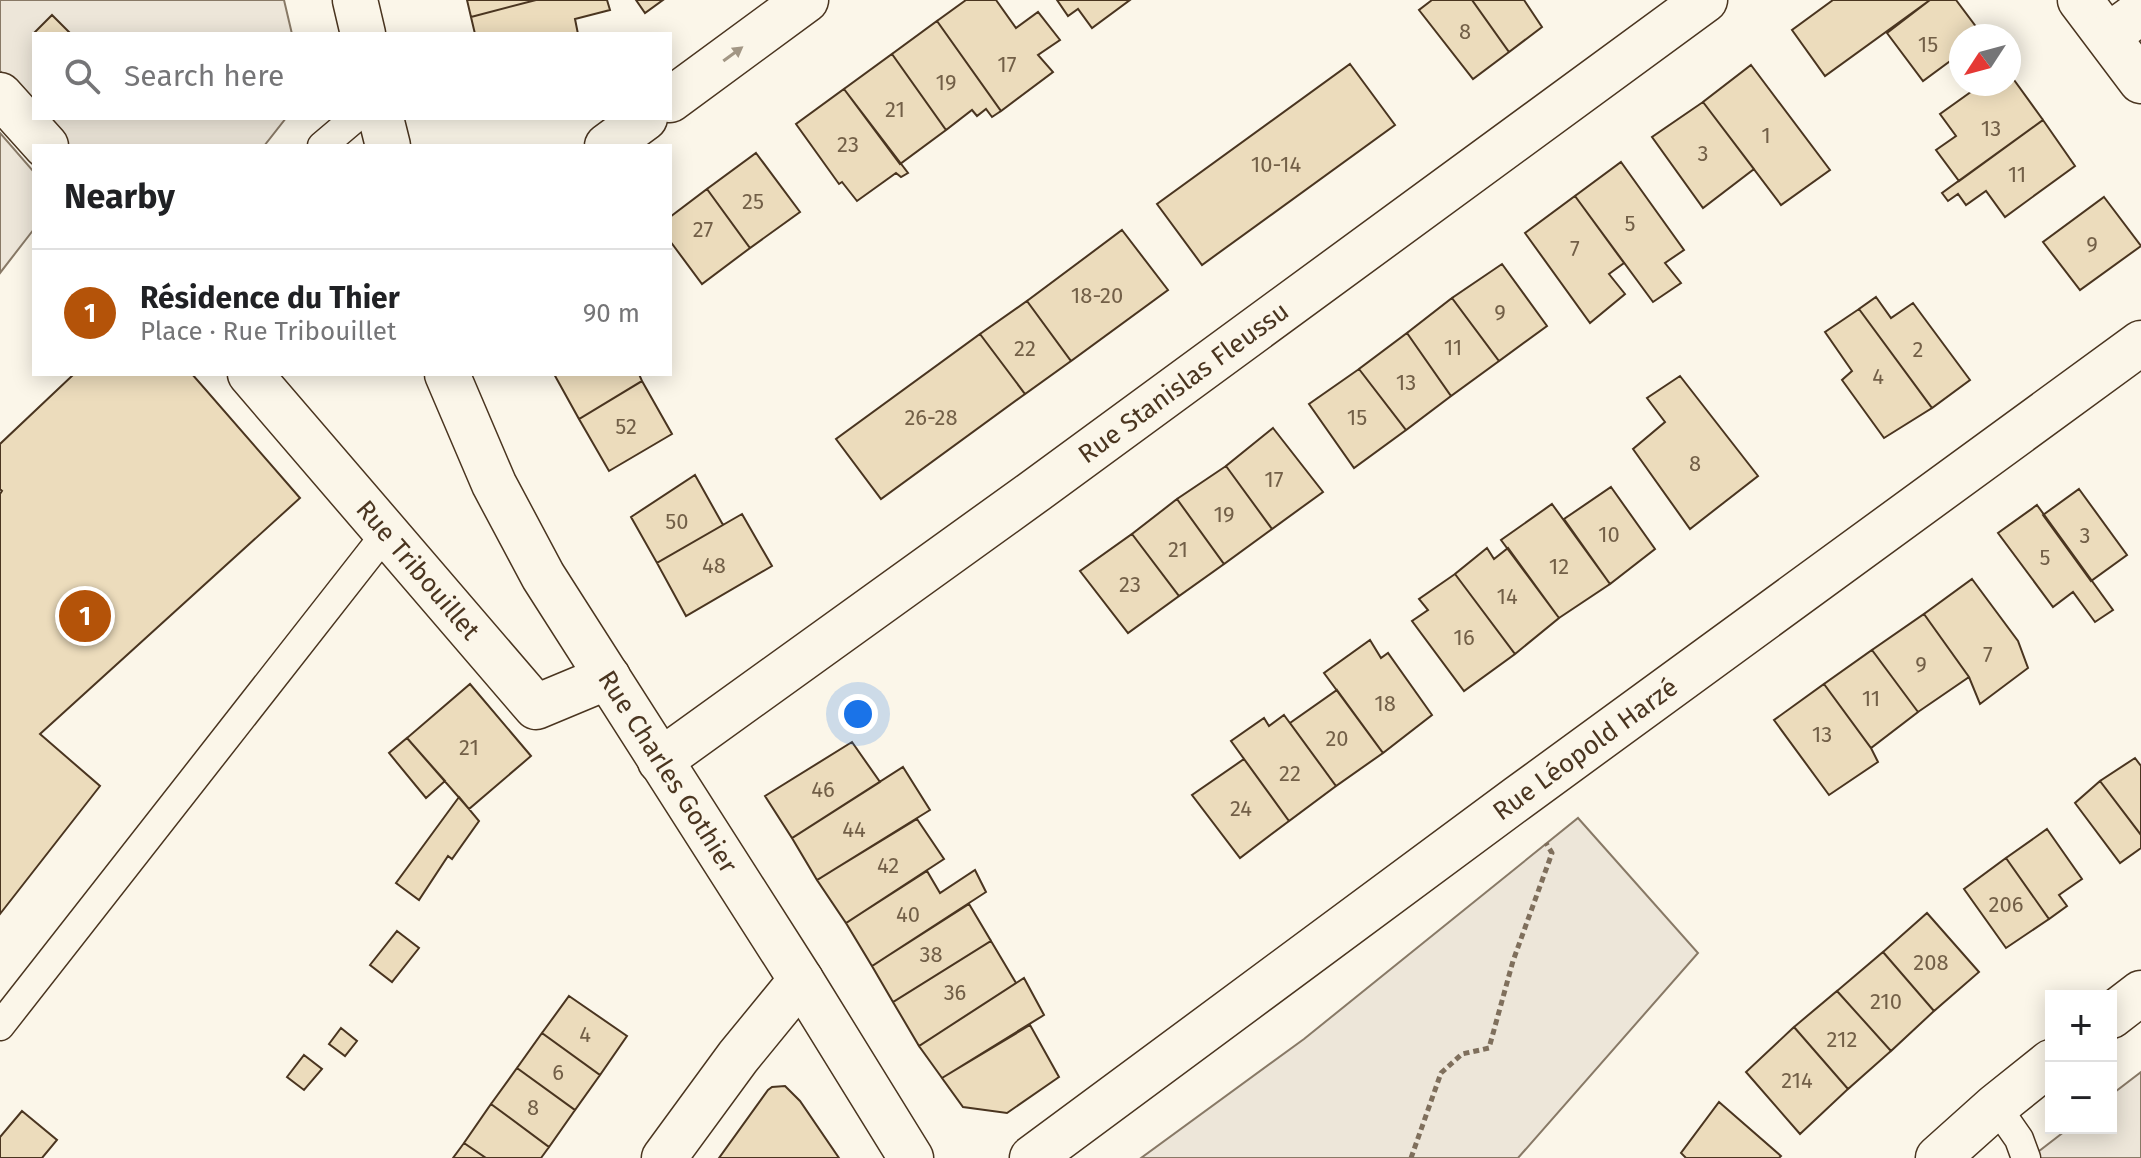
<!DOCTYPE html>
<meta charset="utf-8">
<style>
:root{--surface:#fff;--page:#f2f2f2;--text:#202124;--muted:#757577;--line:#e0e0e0;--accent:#b45309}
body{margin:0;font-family:"Fira Sans",sans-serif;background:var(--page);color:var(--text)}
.controls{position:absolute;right:24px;bottom:24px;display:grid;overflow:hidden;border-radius:0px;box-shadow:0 4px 20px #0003}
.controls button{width:72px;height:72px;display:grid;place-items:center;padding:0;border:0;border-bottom:2px solid var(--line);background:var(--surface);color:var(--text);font:40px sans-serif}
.compass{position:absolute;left:1949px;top:24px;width:72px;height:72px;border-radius:50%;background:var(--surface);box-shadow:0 4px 20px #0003;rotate:234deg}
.you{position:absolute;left:858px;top:714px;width:28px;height:28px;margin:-20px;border:6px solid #fff;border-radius:50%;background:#1a73e8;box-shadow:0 0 0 12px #1a73e833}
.badge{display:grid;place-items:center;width:52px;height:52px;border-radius:50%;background:var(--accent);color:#fff;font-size:26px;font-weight:700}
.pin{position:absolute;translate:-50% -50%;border:4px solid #fff;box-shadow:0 2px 8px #0006}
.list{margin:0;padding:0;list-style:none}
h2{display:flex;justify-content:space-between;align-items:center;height:104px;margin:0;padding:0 32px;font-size:34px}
h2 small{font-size:26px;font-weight:400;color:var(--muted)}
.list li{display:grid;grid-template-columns:52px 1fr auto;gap:24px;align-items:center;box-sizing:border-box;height:128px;padding:0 32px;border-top:2px solid var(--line)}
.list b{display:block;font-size:30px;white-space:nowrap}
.list p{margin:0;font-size:26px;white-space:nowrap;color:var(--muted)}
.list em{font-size:26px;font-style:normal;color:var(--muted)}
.icon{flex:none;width:44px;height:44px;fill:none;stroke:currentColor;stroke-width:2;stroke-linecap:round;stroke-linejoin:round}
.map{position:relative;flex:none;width:2141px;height:1158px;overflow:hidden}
.search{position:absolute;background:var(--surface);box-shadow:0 4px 20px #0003;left:32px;top:32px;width:640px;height:88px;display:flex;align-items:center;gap:20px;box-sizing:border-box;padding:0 28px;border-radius:0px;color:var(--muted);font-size:30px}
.panel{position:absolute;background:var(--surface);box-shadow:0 4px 20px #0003;left:32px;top:144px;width:640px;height:232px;border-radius:0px}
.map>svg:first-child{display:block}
.green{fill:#ede6d9;stroke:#887966;stroke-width:2}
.building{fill:#ecdcbc;stroke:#4a3520;stroke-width:2}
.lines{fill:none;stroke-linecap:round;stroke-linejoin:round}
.lane-casing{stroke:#4a3520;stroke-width:31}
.street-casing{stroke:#4a3520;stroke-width:47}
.secondary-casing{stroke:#4a3520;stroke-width:47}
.path{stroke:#7f6f5c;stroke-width:5;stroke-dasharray:6 4;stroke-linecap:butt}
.lane{stroke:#fbf6e9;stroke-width:28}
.street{stroke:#fbf6e9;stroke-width:44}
.secondary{stroke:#fbf6e9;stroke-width:44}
.oneway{fill:#a29684}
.labels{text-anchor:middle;stroke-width:6;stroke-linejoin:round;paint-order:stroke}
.number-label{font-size:22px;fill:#725f47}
.street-label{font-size:26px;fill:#4a3520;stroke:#fbf6e9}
</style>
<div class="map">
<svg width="2141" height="1158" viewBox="0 0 2141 1158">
<rect width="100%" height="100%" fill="#fbf6e9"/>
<path class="green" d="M0 0H284L292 34H34V108L0 71Z
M43 118H286L264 146H67Z
M0 133 34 172V229L0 273Z
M1578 818 1698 953 1518 1158H1141L1304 1039Z
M2141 1072V1158H2030L2069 1128H2111V1095Z"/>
<path class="building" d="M467 0H536L471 17Z
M536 0H607L610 10 575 19 578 34H475L471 17Z
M636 0H663L645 13Z
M966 0H996L1016 28 1038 12 1060 40 1038 55 1053 72 1001 111 937 21Z
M1057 0H1130L1092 28 1078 9 1068 16Z
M1432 0H1472L1509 52 1473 79 1419 10Z
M1472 0H1524L1542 27 1509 52Z
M1833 0H1930L1825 76 1792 30Z
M1930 0H1956L1983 36H1961V53L1923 81 1887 33Z
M52 15 71 34H37L35 32Z
M937 21 1001 111 992 117 986 109 977 116 972 110 946 130 892 54Z
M892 54 946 130 900 164 844 89Z
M1350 64 1395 125 1202 265 1157 204Z
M1751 65 1830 170 1781 205 1703 102Z
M2009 73 2043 120 1959 181 1936 150 1956 136 1940 114 1982 84H2009Z
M844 89 908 173 901 177 896 173 857 201 842 182 839 184 796 124Z
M1703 102 1754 169 1703 208 1652 137Z
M2043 120 2075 166 2005 217 1986 191 1966 205 1958 194 1948 201 1942 193Z
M756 153 800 212 750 248 707 189Z
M1621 162 1684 250 1665 263 1681 283 1653 302 1575 196Z
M707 189 750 248 702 284 670 241V217Z
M1575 196 1624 263 1609 274 1625 294 1590 323 1525 233Z
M2104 197 2141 246 2080 290 2043 242Z
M1122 230 1168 290 1071 361 1027 301Z
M1502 264 1547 326 1499 361 1452 298Z
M1876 297 1891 318 1913 303 1970 380 1932 408 1859 309Z
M1452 298 1499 361 1451 396 1407 333Z
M1027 301 1071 361 1025 394 980 334Z
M1859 309 1932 408 1884 438 1842 380 1852 371 1825 332Z
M1407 333 1451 396 1406 430 1359 369Z
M980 334 1025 394 881 499 836 439Z
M1359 369 1406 430 1354 468 1309 404Z
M74 374H192L300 498 40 734 100 786 0 914V494L2 491 0 489V444Z
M554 374H639L642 381 579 419Z
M1680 376 1758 476 1690 529 1633 449 1665 422 1647 398Z
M642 381 672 434 609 471 579 419Z
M1273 428 1323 492 1272 529 1226 466Z
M1226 466 1272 529 1224 564 1177 499Z
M695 475 723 525 657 563 631 517Z
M1611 487 1655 549 1610 584 1564 519Z
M2079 489 2127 555 2091 581 2043 515Z
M1177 499 1224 564 1179 596 1132 534Z
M1552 504 1610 584 1559 618 1501 540Z
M2037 505 2113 610 2095 622 2073 592 2053 607 1998 533Z
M742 514 772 566 686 616 657 563Z
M1132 534 1179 596 1128 633 1080 571Z
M1487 548 1494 559 1508 548 1559 618 1515 654 1455 574Z
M1455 574 1515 654 1464 691 1412 621 1428 610 1419 599Z
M1972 579 2018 641 2028 668 1980 704 1969 677 1924 614Z
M1924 614 1969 677 1918 712 1872 650Z
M1370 640 1381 658 1388 653 1432 715 1383 753 1324 673Z
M1872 650 1918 712 1871 748 1824 684Z
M470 684 531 756 469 809 407 738Z
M1824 684 1871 748 1878 762 1829 795 1774 720Z
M1337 690 1383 753 1336 786 1290 723Z
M1284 715 1336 786 1289 821 1231 741 1264 718 1269 726Z
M407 738 445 781 426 798 389 753Z
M852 742 880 782 792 838 765 796Z
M2135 758 2141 766V835L2100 781Z
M1244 759 1289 821 1240 858 1192 795Z
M903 767 930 810 817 880 792 838Z
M2100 781 2141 835V848L2120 863 2075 803Z
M459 797 479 821 452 859 448 856 419 900 396 883Z
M917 819 944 859 846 923 817 880Z
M2047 829 2082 879 2059 895 2067 906 2049 919 2006 858Z
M2006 858 2049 919 2006 948 1964 889Z
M975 870 986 892 872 966 846 923 927 871 940 893Z
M969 904 991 941 893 1002 872 966Z
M1927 913 1979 972 1934 1011 1883 952Z
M397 931 419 948 392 982 370 965Z
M991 941 1016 983 919 1046 893 1002Z
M1883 952 1934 1011 1891 1051 1837 991Z
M1024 978 1044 1015 942 1078 919 1046Z
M1837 991 1891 1051 1848 1089 1794 1027Z
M569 996 627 1036 600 1075 542 1033Z
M1030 1025 1059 1077 1007 1113 963 1107 942 1078Z
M1794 1027 1848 1089 1800 1134 1746 1072Z
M341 1028 357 1041 345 1056 329 1044Z
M542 1033 600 1075 575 1110 517 1068Z
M304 1055 322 1069 304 1090 287 1077Z
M517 1068 575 1110 549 1147 491 1104Z
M785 1086 800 1101 839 1158H719L768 1090 772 1087Z
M1719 1102 1781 1156 1779 1158H1686L1681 1153Z
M491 1104 549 1147 541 1158H486L464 1143Z
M22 1111 57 1140 42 1158H0V1137Z
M464 1143 486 1158H453Z"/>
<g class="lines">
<g class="lane-casing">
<path id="lane" d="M322 146 355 118
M0 1026 387 532
M1996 1106 2019 1139 2026 1158"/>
</g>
<g class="street-casing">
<g id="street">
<path d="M2080 0 2141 81"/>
<path d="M2108 36 2141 12"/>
<path d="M0 95 46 146"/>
<path d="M670 100 806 0"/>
<path d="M607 146 645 118"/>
<path id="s1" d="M250 374 536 707 608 677"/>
<path id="s2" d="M660 761 1031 494 1705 0"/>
<path d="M2111 1016 2141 993"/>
<path d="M664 1158 738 1057 801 980"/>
<path id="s3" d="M1032 1158 1518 798 2141 343"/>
<path d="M1938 1158 1996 1106 2051 1062"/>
</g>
</g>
<g class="secondary-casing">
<g id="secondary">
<path d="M355 0 363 34"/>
<path d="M381 118 388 146"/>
<path id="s4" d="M447 374 494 484 543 576 801 980 911 1158"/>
</g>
</g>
<path class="path" d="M1411 1158 1441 1073 1462 1054 1489 1048 1513 961 1552 853 1546 843"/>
<use href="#lane" class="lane"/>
<use href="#street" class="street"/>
<use href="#secondary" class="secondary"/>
</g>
<defs><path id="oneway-solid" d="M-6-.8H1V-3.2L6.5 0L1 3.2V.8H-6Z" transform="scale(2)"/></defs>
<use class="oneway" href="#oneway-solid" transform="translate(733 54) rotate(-36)"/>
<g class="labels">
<g class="number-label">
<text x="1465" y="39">8</text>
<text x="1928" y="52">15</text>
<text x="1007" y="72">17</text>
<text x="946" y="90">19</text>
<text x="895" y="117">21</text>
<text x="1991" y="136">13</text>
<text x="1766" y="143">1</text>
<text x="848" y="152">23</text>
<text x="1703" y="161">3</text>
<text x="1276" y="172">10-14</text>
<text x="2017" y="182">11</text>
<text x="753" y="209">25</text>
<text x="1630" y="231">5</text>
<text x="703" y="237">27</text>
<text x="2092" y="252">9</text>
<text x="1575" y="256">7</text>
<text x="1097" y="303">18-20</text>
<text x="1500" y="320">9</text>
<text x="1453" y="355">11</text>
<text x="1025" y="356">22</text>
<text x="1918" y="357">2</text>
<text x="1878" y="384">4</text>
<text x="1406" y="390">13</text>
<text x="931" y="425">26-28</text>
<text x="1357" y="425">15</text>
<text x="626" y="434">52</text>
<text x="1695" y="471">8</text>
<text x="1274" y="487">17</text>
<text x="1224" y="522">19</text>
<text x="677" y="529">50</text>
<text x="1609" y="542">10</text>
<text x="2085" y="543">3</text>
<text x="1178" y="557">21</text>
<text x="2045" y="565">5</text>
<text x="714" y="573">48</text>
<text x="1559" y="574">12</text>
<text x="1130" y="592">23</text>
<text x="1507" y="604">14</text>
<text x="1464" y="645">16</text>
<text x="1988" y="662">7</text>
<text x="1921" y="672">9</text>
<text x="1871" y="706">11</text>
<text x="1385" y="711">18</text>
<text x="1822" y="742">13</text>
<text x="1337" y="746">20</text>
<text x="469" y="755">21</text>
<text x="1290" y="781">22</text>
<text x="823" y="797">46</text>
<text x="1241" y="816">24</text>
<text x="854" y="837">44</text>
<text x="888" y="873">42</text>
<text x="2006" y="912">206</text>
<text x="908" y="922">40</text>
<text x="931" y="962">38</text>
<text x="1931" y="970">208</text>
<text x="955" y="1000">36</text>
<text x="1886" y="1009">210</text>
<text x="585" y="1042">4</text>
<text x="1842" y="1047">212</text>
<text x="558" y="1080">6</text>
<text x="1797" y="1088">214</text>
<text x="533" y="1115">8</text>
</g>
<g class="street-label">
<text dy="9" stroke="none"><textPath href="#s2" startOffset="646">Rue Stanislas Fleussu</textPath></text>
<text dy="9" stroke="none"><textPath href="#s1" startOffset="258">Rue Tribouillet</textPath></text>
<text dy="9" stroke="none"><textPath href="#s3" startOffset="688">Rue Léopold Harzé</textPath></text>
<text dy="9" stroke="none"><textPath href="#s4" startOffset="456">Rue Charles Gothier</textPath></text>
</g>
</g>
</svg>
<div class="controls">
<button>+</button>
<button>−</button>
</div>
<svg class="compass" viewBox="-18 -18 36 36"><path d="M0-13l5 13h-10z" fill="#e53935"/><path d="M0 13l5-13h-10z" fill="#757577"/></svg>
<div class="you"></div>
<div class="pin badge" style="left:85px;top:616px">1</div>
<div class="search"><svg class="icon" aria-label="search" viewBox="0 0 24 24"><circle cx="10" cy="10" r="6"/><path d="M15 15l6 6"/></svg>Search here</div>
<section class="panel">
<h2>Nearby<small></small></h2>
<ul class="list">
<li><span class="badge">1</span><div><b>Résidence du Thier</b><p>Place · Rue Tribouillet</p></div><em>90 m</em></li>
</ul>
</section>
</div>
